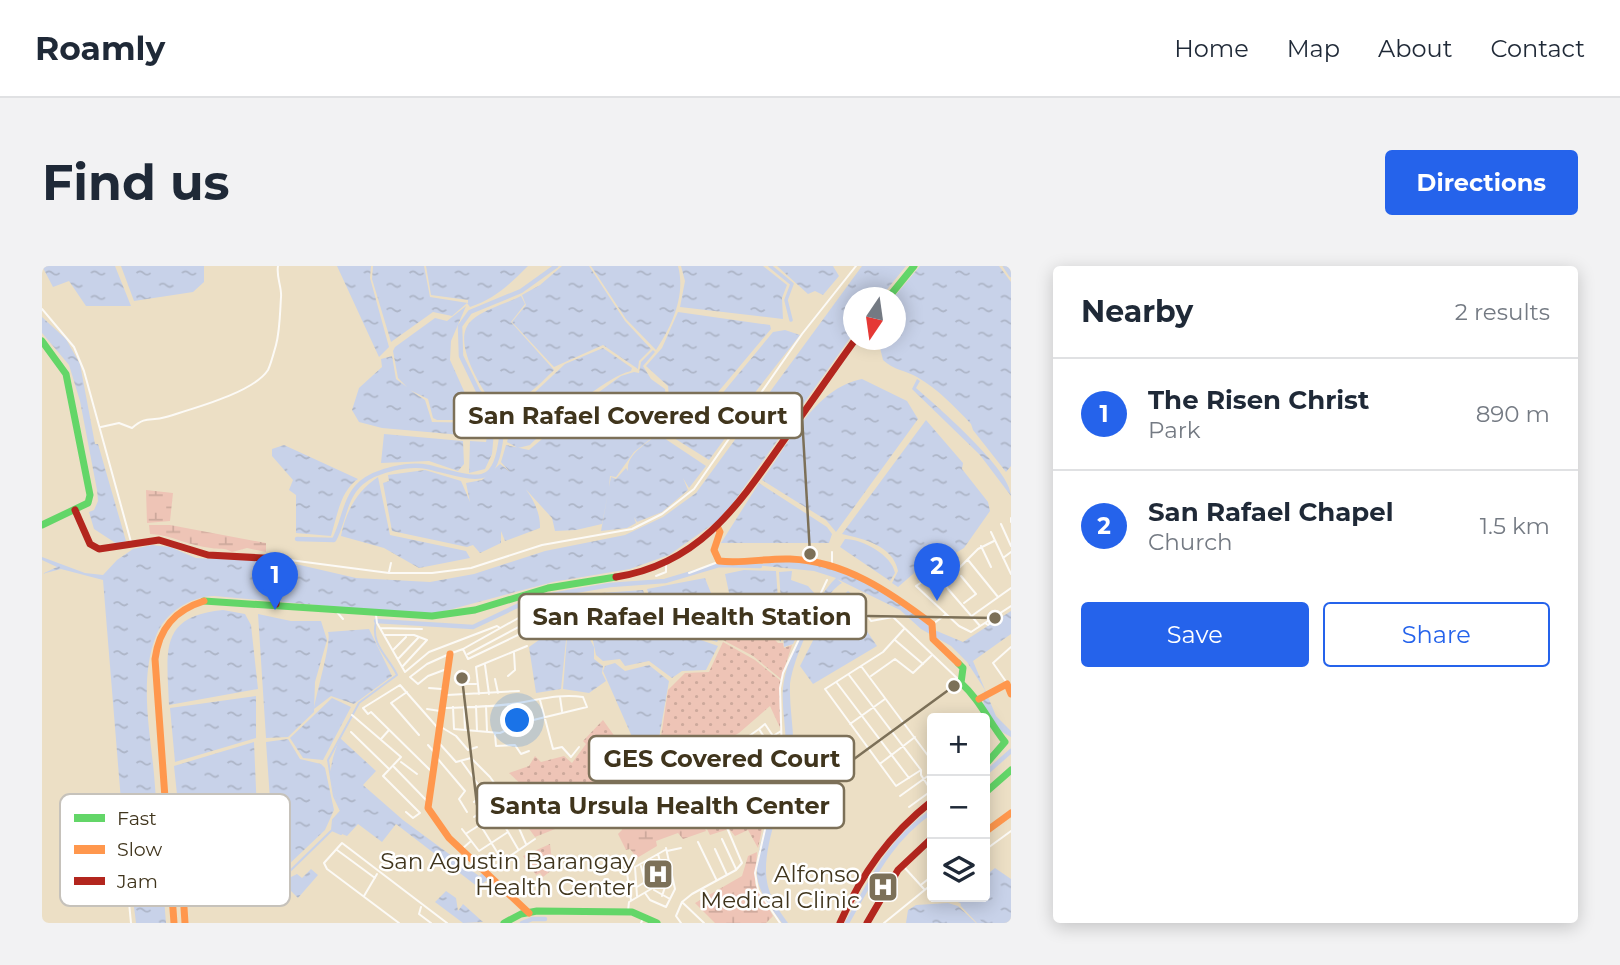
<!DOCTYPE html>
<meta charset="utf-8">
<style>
:root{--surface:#fff;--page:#f2f2f3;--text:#1f2937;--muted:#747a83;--line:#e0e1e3;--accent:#2563eb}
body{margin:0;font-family:Montserrat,sans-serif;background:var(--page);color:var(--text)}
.controls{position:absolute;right:21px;bottom:21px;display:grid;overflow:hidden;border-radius:7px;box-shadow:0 4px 18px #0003}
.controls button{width:63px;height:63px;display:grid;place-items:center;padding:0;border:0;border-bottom:2px solid var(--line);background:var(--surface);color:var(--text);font:35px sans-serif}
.compass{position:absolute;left:801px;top:21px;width:63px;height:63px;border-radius:50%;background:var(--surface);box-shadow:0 4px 18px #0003;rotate:193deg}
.you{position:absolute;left:476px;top:455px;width:24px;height:24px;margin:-18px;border:5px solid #fff;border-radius:50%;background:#1a73e8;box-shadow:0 0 0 10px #1a73e833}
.badge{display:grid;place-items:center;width:46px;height:46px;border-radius:50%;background:var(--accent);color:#fff;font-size:23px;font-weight:700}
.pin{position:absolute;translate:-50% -58px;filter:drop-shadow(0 2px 4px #0008)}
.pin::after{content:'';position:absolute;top:37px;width:24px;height:21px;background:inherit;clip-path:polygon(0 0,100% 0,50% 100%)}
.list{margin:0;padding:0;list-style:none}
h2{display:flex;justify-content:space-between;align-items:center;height:91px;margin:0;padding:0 28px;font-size:30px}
h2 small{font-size:23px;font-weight:400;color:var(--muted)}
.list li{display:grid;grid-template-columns:46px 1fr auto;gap:21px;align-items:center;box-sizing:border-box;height:112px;padding:0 28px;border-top:2px solid var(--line)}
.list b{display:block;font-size:26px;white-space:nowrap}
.list p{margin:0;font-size:23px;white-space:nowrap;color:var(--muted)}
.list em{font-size:23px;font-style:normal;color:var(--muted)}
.actions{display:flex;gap:14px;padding:21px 28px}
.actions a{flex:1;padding:16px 0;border:2px solid var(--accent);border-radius:7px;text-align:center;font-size:24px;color:var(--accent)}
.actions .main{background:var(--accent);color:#fff}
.icon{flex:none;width:38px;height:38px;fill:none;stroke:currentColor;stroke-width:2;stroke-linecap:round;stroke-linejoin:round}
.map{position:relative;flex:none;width:969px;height:657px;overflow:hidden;border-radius:7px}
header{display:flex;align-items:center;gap:42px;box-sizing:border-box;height:98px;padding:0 35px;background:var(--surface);border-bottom:2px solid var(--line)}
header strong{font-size:33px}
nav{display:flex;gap:38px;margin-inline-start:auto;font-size:24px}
.intro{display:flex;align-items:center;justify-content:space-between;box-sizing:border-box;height:168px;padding:0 42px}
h1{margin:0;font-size:49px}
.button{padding:18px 32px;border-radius:7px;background:var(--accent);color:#fff;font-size:24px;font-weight:700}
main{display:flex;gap:42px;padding:0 42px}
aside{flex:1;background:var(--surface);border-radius:7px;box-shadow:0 4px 18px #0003}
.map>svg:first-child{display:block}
.green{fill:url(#green-dots)}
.wetland{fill:url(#wetland-marsh)}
.water{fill:url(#water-ripples)}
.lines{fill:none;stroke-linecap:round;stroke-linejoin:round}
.stream{stroke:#c8d2e9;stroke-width:2}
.canal{stroke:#c8d2e9;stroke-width:3.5}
.river{stroke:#c8d2e9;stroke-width:4.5}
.street{stroke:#fcfaf6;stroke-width:2}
.fast{stroke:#63d668;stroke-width:7}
.slow{stroke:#ff974d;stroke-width:7}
.jam{stroke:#b3261e;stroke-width:7}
.labels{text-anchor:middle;stroke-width:5;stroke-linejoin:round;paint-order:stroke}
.poi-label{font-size:23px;fill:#40351d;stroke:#fff;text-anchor:end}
.key{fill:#fff;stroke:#c6c2bb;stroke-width:2}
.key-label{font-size:19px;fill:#40351d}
.leader{fill:none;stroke:#7c7058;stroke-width:2.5}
.callout-dot{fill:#7c7058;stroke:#fff;stroke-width:2.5}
.callout{fill:#fff;stroke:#7c7058;stroke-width:2.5}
.callout-label{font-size:24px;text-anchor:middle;font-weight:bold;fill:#40351d}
</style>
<header>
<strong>Roamly</strong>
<nav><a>Home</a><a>Map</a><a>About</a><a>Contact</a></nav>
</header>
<div class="intro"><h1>Find us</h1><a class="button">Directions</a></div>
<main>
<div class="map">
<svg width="969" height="657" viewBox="0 0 969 657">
<defs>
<pattern id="green-dots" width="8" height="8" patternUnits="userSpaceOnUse" patternTransform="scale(1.75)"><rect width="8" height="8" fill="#eec4b6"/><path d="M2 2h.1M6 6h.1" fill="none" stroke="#cda99c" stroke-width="1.8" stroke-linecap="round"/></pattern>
<pattern id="wetland-marsh" width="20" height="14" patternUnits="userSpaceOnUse" patternTransform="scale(1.75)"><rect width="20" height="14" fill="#eec4b6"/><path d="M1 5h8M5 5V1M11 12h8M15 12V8" fill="none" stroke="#cda99c"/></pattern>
<pattern id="water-ripples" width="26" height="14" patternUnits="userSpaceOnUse" patternTransform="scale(1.75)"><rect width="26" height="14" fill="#c8d2e9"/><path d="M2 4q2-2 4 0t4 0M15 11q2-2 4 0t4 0" fill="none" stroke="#adb5c7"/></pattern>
</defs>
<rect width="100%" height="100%" fill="#ecdfc5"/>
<path class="green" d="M706 345 736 377H741L742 382 750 379 739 413 711 390 681 374 679 356 696 359Z
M681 376 713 394 739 415V464L728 440 697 467 654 490 676 525 708 513 726 482 739 474 716 582 706 564 693 570 687 563 668 569 640 514 632 518 615 498 626 424 643 407 667 406Z
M561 454 596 503 584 507 590 521 604 533 537 554 525 529 516 531 508 518 482 521 467 507 487 500 493 490 499 496 522 490 530 497 544 478 541 475Z
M508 578 511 603 501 611 498 607 494 609 481 590Z"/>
<path class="wetland" d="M104 224 131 227 128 255 105 257Z
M107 259H128L224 277V286L205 282 190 286C182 281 177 284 169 282 147 280 130 269 108 268Z
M614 499 631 519 640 515 664 565 641 573 636 567 614 575 615 580 595 592 588 583 584 584 576 568 580 564 575 545 605 533 586 514 584 508Z
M507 519 515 532 525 529 536 554 493 571 485 560 493 555 485 541 493 537 483 522Z
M715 586 713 618 731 650 724 657H673L653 637 700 610 706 590Z"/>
<path class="water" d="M0 0H73L89 40H44L27 15 11 21Z
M79 0H162V16L151 26 92 35Z
M295 0H329L328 12 347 81 337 91Z
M331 0H382L388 31 426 37V34L389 29 384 0H486C468 18 453 33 428 41L425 37 410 50 391 46 349 76 330 13Z
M520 0H547L583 55 609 83 597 95 596 103 561 79 512 101 470 56 484 39 480 29 498 19Z
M549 0H636C644 29 630 60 614 84L584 53Z
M639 0H721L745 19 740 32 741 53 638 41 643 15Z
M735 0H791L797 10 781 29 773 25 766 28Z
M820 0H864L839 31 811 32V68L691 237 674 256 627 289 588 303 511 316 388 349 172 330C147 331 123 347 114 370 97 413 108 465 112 508 116 558 120 607 124 657H94L79 535 61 314 19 303 0 308 15 301 0 294V291L43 307 61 309 75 294 91 283 110 279 128 281 154 292 245 296 314 312 388 316 432 308 503 285 583 269 621 251 654 227Z
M878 0H957L969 16V200L964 206 931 164 929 158C912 140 897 124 875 111 865 105 851 104 841 94L836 74H853L852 31Z
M479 30 483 38 469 56 512 104C496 120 475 143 450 137 438 119 408 73 430 54 442 43 464 38 479 30Z
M424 40 409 75 408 94 426 134 442 154H395L391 152 386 133 368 124 383 134 390 156 441 157 442 171 340 162 317 156 310 144 317 122 340 101 339 93 350 90 354 113 365 121 356 112 351 85 353 81 393 52 405 55Z
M636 46 728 59 729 63 666 138 654 146 627 131 626 120 604 100 620 82Z
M0 51 24 73 38 98 53 178H56L84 275 75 278 52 263 47 246 52 244 56 235 55 224 38 135 27 99 0 67Z
M743 64 758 69 704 138 697 135H674L731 66Z
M561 82 590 102 589 105C563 111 508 159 488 179L476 182 465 176 469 162 462 141 491 128 523 98Z
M611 84 613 86 601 100 609 113 623 123 624 133 654 150 669 139H697L704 144 667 194 616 162 619 133 614 145 616 167 592 186 574 211 568 210 567 221 569 211 574 213 584 202 586 205C584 190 601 180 612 171H617L616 168 664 200 647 222 641 212 646 224 620 246 595 256 592 251 594 257 585 262 559 265 566 227 560 258 534 264 513 265 510 252 459 196 464 179 487 184 550 131 579 110 592 106 597 107 599 96Z
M820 113 865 135 876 153 794 266 784 254 720 214C747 178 773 122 820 113Z
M875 113 878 115 874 122C896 141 969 204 969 230L938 189 870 123Z
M884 154 921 197 920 203 946 236 948 245 922 282 900 295 878 302 856 321 850 317 856 305C851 279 821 273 800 268Z
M448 155H453L450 188 443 203 427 207 428 175 444 176Z
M342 168 421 175 422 198 416 205 387 195 339 197Z
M242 179 316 213C298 225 295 251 289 270L254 267V229L247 224 251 214 230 190V183Z
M458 198C479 213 499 238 498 262L463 275 459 265V277L438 287 431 279 425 281 350 265 341 217 347 215 346 209 383 204 419 215 428 236 424 217 440 214Z
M336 211 348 269 424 285 428 292 377 302 342 282 299 270C304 245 315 225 336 211Z
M717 217 785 261 790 268 787 277H679Z
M803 273C820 273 850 289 853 307L848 315 798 281Z
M744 295 778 299 821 315 867 343 890 363 921 376 969 345V368L931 395 954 450 969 465V471C951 462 936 445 943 424L925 396 909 380 879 363 858 344 795 313 800 317C778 330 750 394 748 420 747 445 754 470 750 495 743 529 724 570 724 604 724 626 734 640 746 657H740C730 643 717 628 715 610 713 577 735 530 742 496 747 471 739 447 741 422 744 391 772 333 794 312L772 305 713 299Z
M702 304 734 305 739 376 715 351 689 336 683 308Z
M750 305 749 314 766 320 774 329 751 378 742 381 737 306Z
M663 312C669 329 686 358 675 376L616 356 605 323Z
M601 324 611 356 600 360 582 358 550 367 547 354 533 334 545 328Z
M806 325 810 328 806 337 835 380 771 418 758 400 789 339Z
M521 335 527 343 534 342 547 360 546 370 552 381V393L561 400 560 407 564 415 547 427 521 423 527 345 519 423 494 427 487 381 497 374 496 365 506 337Z
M181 344 203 348 209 359 216 423 127 439C125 386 116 350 181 344Z
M216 348 249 355H279L285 374 273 416 272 446 246 471 224 472Z
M616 359 676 380 664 404 640 405 630 412 607 395 583 400 578 393 561 395 554 389 550 370 581 362Z
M327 363 350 410 312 438 289 430 272 443C274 427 290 376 286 366Z
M573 397 583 405 607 399 627 415 616 478 609 497 596 498 586 483 591 473 561 405 563 400Z
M214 430V472L133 496 128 442Z
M290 432 309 441 281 494 261 492 248 472Z
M298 472 334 505 321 519 361 554 437 610 441 607 448 612 436 621 354 558 340 576 316 558 305 570 290 564 292 553 299 544C285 515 286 501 298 472Z
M246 473 258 493 279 498 283 502 292 544 283 564 243 602 230 562 224 476Z
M212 476 215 546 138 557 132 500Z
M953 602 969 613V657H939L918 637 909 633H890L943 631V610Z
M237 603 249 611 255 608 260 612 269 603 276 609 256 632 232 608Z
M404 625 414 632 416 645 421 638 441 656 421 657 393 636Z
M906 637 916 640 934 657H864L866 644 874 639Z"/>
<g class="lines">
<path class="stream" d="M290 564 299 568
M248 605 290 564 291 554 299 545 292 530 286 494 317 437 355 409C347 391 328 379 334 356"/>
<path class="canal" d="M728 0 750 18 744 34 749 54"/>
<path class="river" d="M963 0 969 9
M255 273 292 274C302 256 302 232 319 217 334 204 367 197 386 201 443 215 455 224 461 155L436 125 419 90 418 60 428 46 479 25 514 0
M334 355 431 361 492 332 568 319 623 315 677 299 718 300
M943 508 969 485
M921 639 938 657
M480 657 490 653H503
M805 657C831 612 846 576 890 545"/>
<path class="street" d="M0 43 32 81 42 105 89 276
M59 161 77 157 90 162C105 149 108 156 124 151 149 143 211 127 226 104 229 98 232 86 234 79 238 64 238 46 239 31 240 21 234 11 236 0
M969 252V256
M959 258 969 280
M949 266 969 308
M939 280 949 301
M961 292 969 286
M240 293 347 307H390L429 302 500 279 590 263 620 248 652 223 760 68 814 0
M926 294 956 331
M790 299V286
M884 305 888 311 913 306 936 283 952 275
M347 306 349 297
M647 307 676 296
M614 310 624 306V297
M899 310 906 323 938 360
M919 310 934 328 922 337
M887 311 874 320 917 360 929 366 969 340
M816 336 829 355 851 351 918 415
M294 345 301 353
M334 349 335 357 363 406 387 386 455 360 458 362
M931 349 969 322
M943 357 946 359 959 348
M891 358 903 349
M338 362 380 363
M862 363 841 386 783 423 854 520 879 504
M342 369H372L385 374 360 401
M853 374 881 398
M421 383 505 336
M351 384 364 371
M410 387 421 383 426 393 480 367
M426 388 488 355 486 348
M356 393 376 372
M443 399 447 428
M819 400 890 495
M402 404 386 410 376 418 368 411 385 398 405 389
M807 409 879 504V509L890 526
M466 410 473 404 472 387
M829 410 853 393 871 407 889 390
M453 413 456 427
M795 417 867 512
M965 417 951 397 969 381
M424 418H434
M387 422 400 423
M365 426 349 437 377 469
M437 428 434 401 485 380
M405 429 477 425
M518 431 520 445
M498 434 511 483 520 481 529 491 537 481
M477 437 480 456
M466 439 468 461
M434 440 435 465
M444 440 445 465
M422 441 423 464
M401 442C424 441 447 441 469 438 493 435 516 427 541 431L545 441 483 456 458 467 412 463 411 441
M385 443 398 445
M310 449 359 491 341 510 378 547 371 552 364 546
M808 458 843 433
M399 461 414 470 426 484 435 481
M309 466 346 502
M453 468 454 480 473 479 479 488 487 485
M339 473 347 464
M724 474 717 463 723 458 731 470
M397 477 414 496 429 492 448 511 465 535 484 578
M386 479 392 486
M686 491 690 496 739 465
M395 492 423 525 417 533 425 546
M677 494 689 513
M359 496 375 508
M420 496 450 538 476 583
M839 497 873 471
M669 500 677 514
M352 501 385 535
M389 505 329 446 326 448 321 442 358 419 395 461
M858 530 890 507
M432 536 452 519
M450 536 459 528
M867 541 889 525
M78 544 89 657
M456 546 466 539
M432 551 450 538
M439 560 460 594
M420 563 437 585 466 566
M136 564 140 608
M425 567 455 548
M680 573 694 603
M656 576 674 613
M420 583 429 575
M673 583 685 609
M295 584 333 612
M943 584 969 565
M625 585 639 582
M616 588 624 618 620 630
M584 600 589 634
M862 601 882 623
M445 606 493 573
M880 618 890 610
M595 621 603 616 599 600
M612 624 628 633
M603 627 608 634 624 641 633 623 624 582
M322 630 335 608
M595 630 593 601 623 584
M640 636 662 657
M379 641 377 648 389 657
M586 645 587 636 614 620 607 593
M357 657 285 603 282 597 300 577 405 657
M599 657 602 651
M639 657 634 650 640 636 650 628 694 604 700 597 683 557 654 510 670 497 685 490 686 485 717 463
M738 657 716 624 713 607 740 490 738 422 741 407 785 314
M842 657 890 618"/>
<path class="fast" d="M846 32 872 0
M0 75 24 108 48 229 46 237 0 259
M162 335 390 350 433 344 506 322 574 311
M916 397 921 402 919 417C938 434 947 456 963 476L943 499
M943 527 969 504
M462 657 479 648 495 645 590 646 615 657"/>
<path class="slow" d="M676 262 678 266 672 284 677 295C701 298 724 292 748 293 803 295 848 326 890 358L891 373 916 397
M408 388 386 542 407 572 487 647
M937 433 965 418 969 428
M943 566 969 547
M140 611 143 657
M132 657 113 393C117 362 133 344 162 335"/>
<path class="jam" d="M33 244 48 278 57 283 117 274 166 289 239 293 234 338
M574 311C658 298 697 238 742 174 766 141 789 107 813 74
M798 657C820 607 847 569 890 535
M825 657 856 604 890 572"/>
</g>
<defs>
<g id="hospital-square" transform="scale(1.575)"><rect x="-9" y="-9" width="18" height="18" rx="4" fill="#7c7058" stroke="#fff"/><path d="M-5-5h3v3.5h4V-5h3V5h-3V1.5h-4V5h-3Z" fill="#fff"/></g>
</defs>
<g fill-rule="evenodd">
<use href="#hospital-square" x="616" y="608"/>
<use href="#hospital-square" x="841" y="621"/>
</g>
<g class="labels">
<g class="poi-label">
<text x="593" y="603">San Agustin Barangay<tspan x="593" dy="26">Health Center</tspan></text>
<text x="818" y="616">Alfonso<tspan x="818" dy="26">Medical Clinic</tspan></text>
</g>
</g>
<rect x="18" y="528" width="230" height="112" rx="10" class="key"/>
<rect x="32" y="548" width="31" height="8" fill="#63d668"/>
<rect x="32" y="579" width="31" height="9" fill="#ff974d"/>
<rect x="32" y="611" width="31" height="8" fill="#b3261e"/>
<g class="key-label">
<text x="75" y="559">Fast</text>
<text x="75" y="590">Slow</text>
<text x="75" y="622">Jam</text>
</g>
<path class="leader" d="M768 288L760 150M953 352L824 350M912 420L812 493M420 412L435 539"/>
<g class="callout-dot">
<circle cx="768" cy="288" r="7"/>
<circle cx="953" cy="352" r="7"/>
<circle cx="912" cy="420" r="7"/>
<circle cx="420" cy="412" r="7"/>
</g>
<g class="callout">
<rect x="412" y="127" width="348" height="45" rx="7"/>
<rect x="477" y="328" width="347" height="45" rx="7"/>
<rect x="547" y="470" width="265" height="45" rx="7"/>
<rect x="435" y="517" width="367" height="45" rx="7"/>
</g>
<g class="callout-label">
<text x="586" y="158">San Rafael Covered Court</text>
<text x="650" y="359">San Rafael Health Station</text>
<text x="680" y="501">GES Covered Court</text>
<text x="618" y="548">Santa Ursula Health Center</text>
</g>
</svg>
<div class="controls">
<button>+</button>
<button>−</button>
<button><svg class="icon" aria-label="layers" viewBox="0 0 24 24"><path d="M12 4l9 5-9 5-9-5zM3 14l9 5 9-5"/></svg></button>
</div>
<svg class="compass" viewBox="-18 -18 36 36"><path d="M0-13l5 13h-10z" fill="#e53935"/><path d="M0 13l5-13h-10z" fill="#747a83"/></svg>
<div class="you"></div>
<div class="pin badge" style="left:233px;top:344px">1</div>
<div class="pin badge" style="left:895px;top:335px">2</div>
</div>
<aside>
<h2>Nearby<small>2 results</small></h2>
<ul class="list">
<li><span class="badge">1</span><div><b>The Risen Christ</b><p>Park</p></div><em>890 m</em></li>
<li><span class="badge">2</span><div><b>San Rafael Chapel</b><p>Church</p></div><em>1.5 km</em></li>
</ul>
<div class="actions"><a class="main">Save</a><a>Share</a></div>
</aside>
</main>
